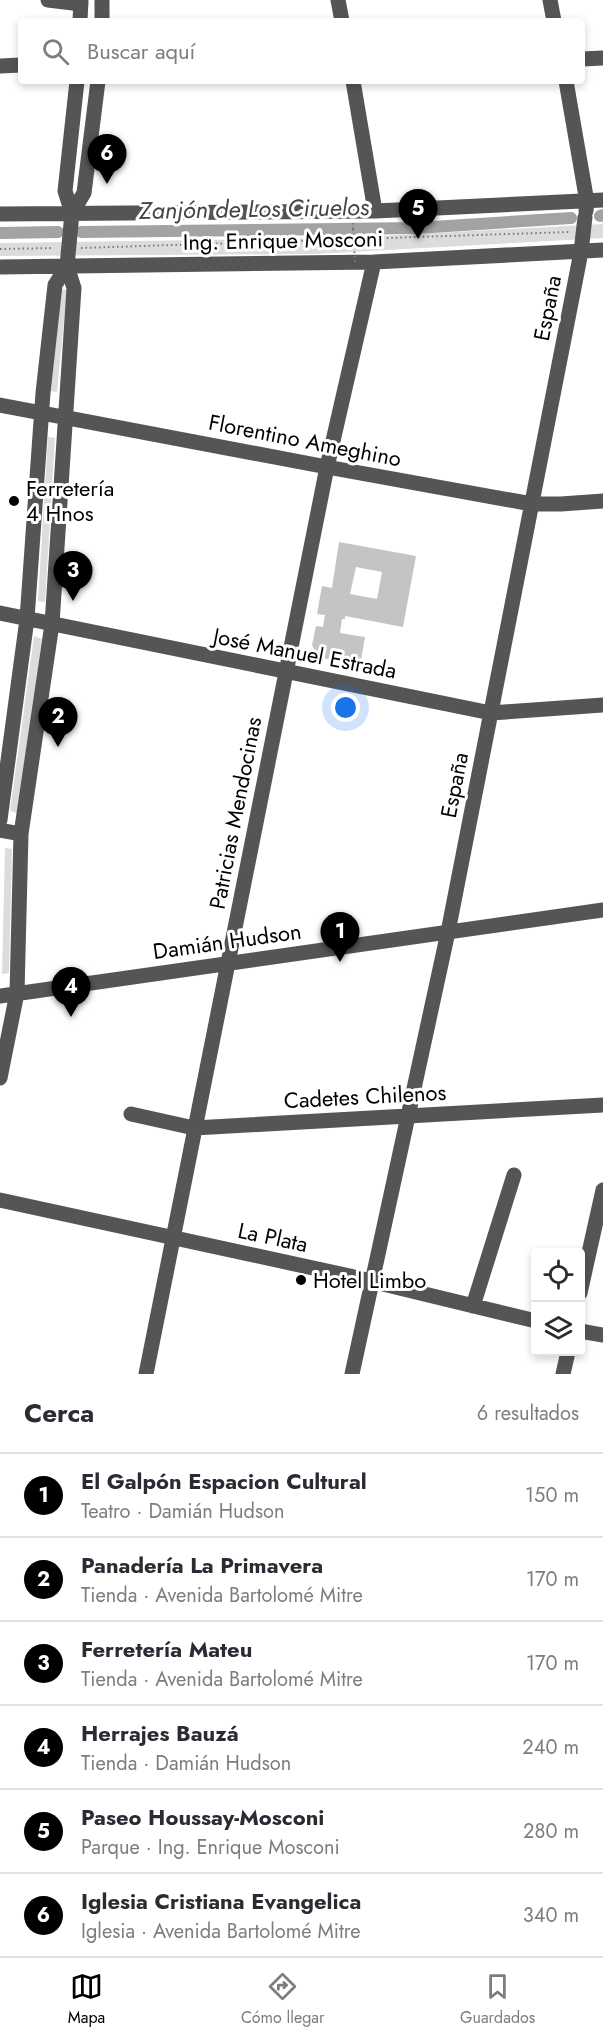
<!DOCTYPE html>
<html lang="es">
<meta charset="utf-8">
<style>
:root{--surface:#fff;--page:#f2f2f3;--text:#2b2b33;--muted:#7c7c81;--line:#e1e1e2;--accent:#000}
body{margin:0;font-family:Jost,sans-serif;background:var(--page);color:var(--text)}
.controls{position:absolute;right:18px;bottom:18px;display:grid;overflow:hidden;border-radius:6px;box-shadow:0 3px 9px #0003}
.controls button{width:54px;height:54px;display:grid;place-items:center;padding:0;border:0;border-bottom:2px solid var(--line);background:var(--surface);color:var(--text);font:30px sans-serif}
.you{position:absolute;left:346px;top:708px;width:21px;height:21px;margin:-15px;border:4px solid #fff;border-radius:50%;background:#1a73e8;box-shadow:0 0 0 9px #1a73e833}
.badge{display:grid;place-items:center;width:39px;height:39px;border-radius:50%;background:var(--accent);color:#fff;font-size:20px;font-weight:700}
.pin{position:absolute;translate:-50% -50px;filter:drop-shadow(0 2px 3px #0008)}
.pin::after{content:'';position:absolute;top:32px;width:21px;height:18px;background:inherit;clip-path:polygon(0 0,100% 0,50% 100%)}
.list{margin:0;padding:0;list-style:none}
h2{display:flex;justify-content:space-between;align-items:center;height:78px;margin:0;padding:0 24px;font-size:26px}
h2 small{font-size:20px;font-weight:400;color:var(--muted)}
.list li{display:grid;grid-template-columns:39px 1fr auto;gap:18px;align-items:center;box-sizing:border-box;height:84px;padding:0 24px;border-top:2px solid var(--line)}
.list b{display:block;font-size:22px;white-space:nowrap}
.list p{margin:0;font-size:20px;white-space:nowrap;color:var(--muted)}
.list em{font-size:20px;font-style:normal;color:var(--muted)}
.icon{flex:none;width:33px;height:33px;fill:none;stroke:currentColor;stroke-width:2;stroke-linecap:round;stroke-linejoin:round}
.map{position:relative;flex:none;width:603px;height:1374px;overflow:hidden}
.search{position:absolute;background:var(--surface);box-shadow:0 3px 9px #0003;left:18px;right:18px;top:18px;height:66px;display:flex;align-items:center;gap:15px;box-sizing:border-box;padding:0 21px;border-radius:6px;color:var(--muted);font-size:22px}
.sheet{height:582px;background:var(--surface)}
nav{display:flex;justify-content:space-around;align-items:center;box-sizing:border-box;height:84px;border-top:2px solid var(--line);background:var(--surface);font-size:16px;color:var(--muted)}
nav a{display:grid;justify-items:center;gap:3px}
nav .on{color:var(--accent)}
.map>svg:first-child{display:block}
.green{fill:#dcdcdc}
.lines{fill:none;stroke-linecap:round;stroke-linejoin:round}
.canal{stroke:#a3a3a3;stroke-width:12}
.building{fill:#c4c4c4;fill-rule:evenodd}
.path{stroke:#777;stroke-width:2;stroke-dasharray:1.5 3;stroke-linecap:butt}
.minor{stroke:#555;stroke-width:15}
.path-bridge{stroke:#777;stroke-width:2;stroke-dasharray:1.5 3;stroke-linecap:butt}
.minor-bridge{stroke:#555;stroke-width:15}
.poi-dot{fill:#000;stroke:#fff;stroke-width:2}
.labels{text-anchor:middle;stroke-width:6;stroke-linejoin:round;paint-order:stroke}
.street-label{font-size:22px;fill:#000;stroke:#fff}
.poi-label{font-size:22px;fill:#000;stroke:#fff;text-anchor:start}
.water-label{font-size:24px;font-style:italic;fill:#444;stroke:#fff}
</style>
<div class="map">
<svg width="603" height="1374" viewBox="0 0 603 1374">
<rect width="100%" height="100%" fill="#fff"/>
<path class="green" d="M603 224V238L314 254 0 256V243L344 238Z
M61 289 67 290 57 392 51 391Z
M48 437 55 438 45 602 38 601Z
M34 636 42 639 17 813 10 811Z
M5 848 12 849 9 973 2 974Z"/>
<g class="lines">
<path class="canal" d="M600 216 603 215
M81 232 417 228 571 218
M0 233 58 232"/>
</g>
<path class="building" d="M339 542 416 556 403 627 345 616V619H342L340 633 365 637 360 666 318 657 312 645 316 626 323 627 325 615 317 614 322 586 332 588ZM356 567 382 572 377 599 350 594Z"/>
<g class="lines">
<path class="path" d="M353 223V229
M81 248 570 232
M0 249 54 248"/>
<path class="minor" d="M48 0 81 4
M338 0 342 21
M550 0 554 21
M80 21 81 0
M102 21V0
M582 59 603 58
M0 66 21 65
M353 81 375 211
M566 81 587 202 586 211
M72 213 84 193 98 81
M0 214 375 211 603 200
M0 267 374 262 603 250
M0 405 327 467 532 504H561L603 501
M0 613 491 713 603 705
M0 820 27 619 43 393 55 285 67 266
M0 830 21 834
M0 996 603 910
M0 1078 17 993 21 834 52 624 74 288 67 266 72 213 65 191 77 81
M131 1114 194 1128 603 1105
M0 1200 350 1276 536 1321
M580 1293 603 1190
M473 1306 514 1175
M580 1331 603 1335
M146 1374 327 467 374 262
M352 1374 448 932 581 252
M563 1374 568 1352"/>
<path class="path-bridge" d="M353 229 355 262"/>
<path class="minor-bridge" d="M581 252 585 217"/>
</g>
<g class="poi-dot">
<circle cx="14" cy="501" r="6"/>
<circle cx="301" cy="1280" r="6"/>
</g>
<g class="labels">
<g class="street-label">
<text transform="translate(283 240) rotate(-1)" y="8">Ing. Enrique Mosconi</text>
<text transform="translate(547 308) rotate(-79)" y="8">España</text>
<text transform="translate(305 440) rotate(11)" y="8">Florentino Ameghino</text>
<text transform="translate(305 653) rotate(11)" y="8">José Manuel Estrada</text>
<text transform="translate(454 785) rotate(-79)" y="8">España</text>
<text transform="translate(235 813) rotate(-79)" y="8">Patricias Mendocinas</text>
<text transform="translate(227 941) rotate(-8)" y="8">Damián Hudson</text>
<text transform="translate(365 1096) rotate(-3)" y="8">Cadetes Chilenos</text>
<text transform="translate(273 1237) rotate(12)" y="8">La Plata</text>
</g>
<g class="poi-label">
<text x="26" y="496">Ferretería<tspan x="26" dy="25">4 Hnos</tspan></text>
<text x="313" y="1288">Hotel Limbo</text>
</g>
<g class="water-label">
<text transform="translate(254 209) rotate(-1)" y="8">Zanjón de Los Ciruelos</text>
</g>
</g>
</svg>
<div class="controls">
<button><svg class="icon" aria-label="locate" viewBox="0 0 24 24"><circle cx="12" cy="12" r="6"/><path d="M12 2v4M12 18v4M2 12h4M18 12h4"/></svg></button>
<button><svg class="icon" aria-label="layers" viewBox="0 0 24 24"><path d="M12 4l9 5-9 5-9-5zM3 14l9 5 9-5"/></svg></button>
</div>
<div class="you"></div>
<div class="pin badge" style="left:340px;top:962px">1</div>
<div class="pin badge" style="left:58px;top:747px">2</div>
<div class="pin badge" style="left:73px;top:601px">3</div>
<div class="pin badge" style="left:71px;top:1017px">4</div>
<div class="pin badge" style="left:418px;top:239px">5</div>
<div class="pin badge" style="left:107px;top:184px">6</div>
<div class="search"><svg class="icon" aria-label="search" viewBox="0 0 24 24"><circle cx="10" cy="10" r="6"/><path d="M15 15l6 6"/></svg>Buscar aquí</div>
</div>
<section class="sheet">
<h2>Cerca<small>6 resultados</small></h2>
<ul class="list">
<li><span class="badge">1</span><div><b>El Galpón Espacion Cultural</b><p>Teatro · Damián Hudson</p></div><em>150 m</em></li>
<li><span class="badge">2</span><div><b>Panadería La Primavera</b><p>Tienda · Avenida Bartolomé Mitre</p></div><em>170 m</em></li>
<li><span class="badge">3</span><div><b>Ferretería Mateu</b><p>Tienda · Avenida Bartolomé Mitre</p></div><em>170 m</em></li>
<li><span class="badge">4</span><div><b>Herrajes Bauzá</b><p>Tienda · Damián Hudson</p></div><em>240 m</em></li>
<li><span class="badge">5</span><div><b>Paseo Houssay-Mosconi</b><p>Parque · Ing. Enrique Mosconi</p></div><em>280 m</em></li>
<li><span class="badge">6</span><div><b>Iglesia Cristiana Evangelica</b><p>Iglesia · Avenida Bartolomé Mitre</p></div><em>340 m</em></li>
</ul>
</section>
<nav>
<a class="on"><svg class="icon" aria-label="map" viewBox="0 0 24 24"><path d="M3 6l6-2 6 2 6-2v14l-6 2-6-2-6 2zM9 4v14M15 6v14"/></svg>Mapa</a>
<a><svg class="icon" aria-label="directions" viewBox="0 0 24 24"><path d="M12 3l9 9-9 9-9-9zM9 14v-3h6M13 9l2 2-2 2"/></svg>Cómo llegar</a>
<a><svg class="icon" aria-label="saved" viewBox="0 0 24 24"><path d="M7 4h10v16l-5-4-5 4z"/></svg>Guardados</a>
</nav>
